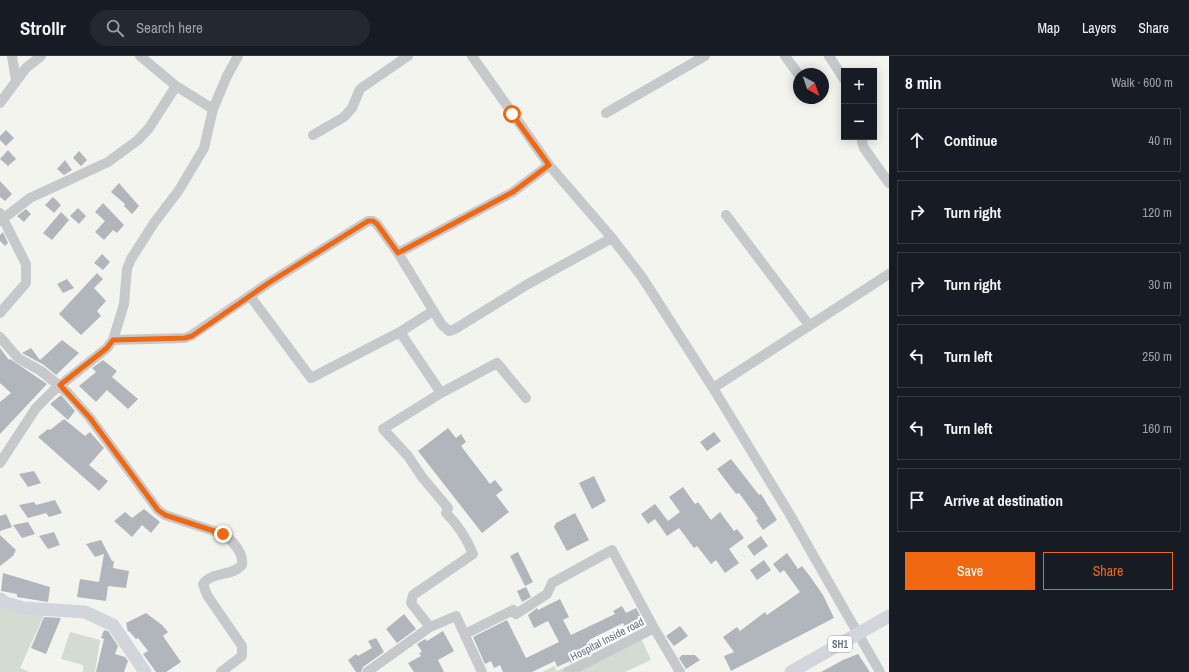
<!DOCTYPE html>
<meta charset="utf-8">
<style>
:root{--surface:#171b24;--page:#242831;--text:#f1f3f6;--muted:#9ea1a6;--line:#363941;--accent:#f16813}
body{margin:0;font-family:"Archivo Narrow",sans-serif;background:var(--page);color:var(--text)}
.controls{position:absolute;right:12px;top:12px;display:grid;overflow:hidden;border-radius:0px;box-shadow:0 2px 10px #0003}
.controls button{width:36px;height:36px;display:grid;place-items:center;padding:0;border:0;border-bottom:1px solid var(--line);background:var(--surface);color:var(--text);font:20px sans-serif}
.compass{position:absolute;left:793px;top:12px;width:36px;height:36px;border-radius:50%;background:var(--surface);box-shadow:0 2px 10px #0003;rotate:140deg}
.stop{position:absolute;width:12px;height:12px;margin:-9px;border:3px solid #f16813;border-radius:50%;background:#fff}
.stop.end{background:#f16813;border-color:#fff;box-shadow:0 1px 4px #0008}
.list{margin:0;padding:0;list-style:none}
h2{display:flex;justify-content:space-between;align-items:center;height:52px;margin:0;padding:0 16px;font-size:17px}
h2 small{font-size:13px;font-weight:400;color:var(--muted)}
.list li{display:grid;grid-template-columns:26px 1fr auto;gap:12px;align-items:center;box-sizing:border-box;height:64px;margin:0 8px 8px;padding:0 8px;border:1px solid var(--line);border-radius:0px}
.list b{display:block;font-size:15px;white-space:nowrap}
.list em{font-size:13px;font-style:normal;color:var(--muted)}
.actions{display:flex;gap:8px;padding:12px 16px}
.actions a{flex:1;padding:9px 0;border:1px solid var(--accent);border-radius:0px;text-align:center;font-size:14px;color:var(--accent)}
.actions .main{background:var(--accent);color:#fff}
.icon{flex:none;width:22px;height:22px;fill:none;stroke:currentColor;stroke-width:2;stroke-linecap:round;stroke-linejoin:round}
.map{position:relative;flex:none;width:889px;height:616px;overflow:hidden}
header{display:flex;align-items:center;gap:24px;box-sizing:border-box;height:56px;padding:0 20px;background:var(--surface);border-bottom:1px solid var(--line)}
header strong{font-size:19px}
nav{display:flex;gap:22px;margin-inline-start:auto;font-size:14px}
.search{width:280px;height:36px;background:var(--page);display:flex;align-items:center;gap:10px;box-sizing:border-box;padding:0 14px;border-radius:22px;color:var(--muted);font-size:15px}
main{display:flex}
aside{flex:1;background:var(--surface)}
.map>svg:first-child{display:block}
.green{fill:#d3dcd0}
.building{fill:#b0b6bc}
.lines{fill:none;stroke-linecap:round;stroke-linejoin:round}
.minor{stroke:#c6c8cc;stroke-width:10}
.major{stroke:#d2d6dc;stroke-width:13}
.route{stroke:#f16813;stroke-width:5}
.labels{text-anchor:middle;stroke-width:4;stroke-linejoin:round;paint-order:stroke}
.shield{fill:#fff;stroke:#909aa8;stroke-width:1}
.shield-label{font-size:10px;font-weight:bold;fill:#616f83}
.street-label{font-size:11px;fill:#616f83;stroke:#fff}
</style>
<header>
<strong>Strollr</strong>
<div class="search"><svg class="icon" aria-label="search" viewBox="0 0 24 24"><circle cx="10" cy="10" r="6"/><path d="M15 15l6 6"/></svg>Search here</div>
<nav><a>Map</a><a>Layers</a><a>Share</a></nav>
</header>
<main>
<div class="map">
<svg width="889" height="616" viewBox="0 0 889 616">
<rect width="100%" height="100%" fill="#f4f4ef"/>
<path class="green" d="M0 549 45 557 20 612 30 616H0Z
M70 576 100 584 95 616H83V609L61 603Z
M638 576 651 604 625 616H542L554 610 557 615Z"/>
<path class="building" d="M6 74 14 82 6 90 0 84V80Z
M8 94 16 103 8 110 0 103Z
M79 95 87 104 81 110 73 102Z
M65 104 72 114 64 119 57 113Z
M0 125 12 138 5 145 0 141Z
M119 127 139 150 132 158 124 150 125 148 111 136Z
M53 141 61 149 54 157 45 149Z
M103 147 124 169 117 177 113 174 104 184 95 176 105 165 95 156Z
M78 152 86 160 79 168 70 160Z
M26 153 31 158 24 166 17 160Z
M61 156 69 164 52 184 43 177Z
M3 176 8 187 5 190 0 185V179Z
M102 198 110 206 103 214 94 207Z
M97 217 103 223 94 232 106 245 97 255 101 260 81 279 59 258Z
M67 223 74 232 63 237 57 228Z
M62 284 79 297 56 319 44 309 22 297 31 292 40 304Z
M0 292 9 304 10 303 47 328 0 378V346L11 337 0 327Z
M103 304 117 315 112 321 138 343 128 353 107 334 96 346 79 330 96 316 92 312Z
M61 339 75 355 68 364 50 348Z
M64 363 85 380 90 376 104 392 89 409 108 425 99 435 38 381 48 373 50 374Z
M448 372 456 382 461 378 466 386 461 390 490 428 495 424 503 434 496 439 509 456 482 477 418 395Z
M714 376 721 385 707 395 700 386Z
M731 403 759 439 761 438 777 464 763 474 756 464 758 463 739 437 736 438 717 413Z
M34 415 41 427 28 431 19 418Z
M594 420 606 445 592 453 579 427Z
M683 431 695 448 698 446 711 464 720 456 734 475 737 473 744 482 729 493 739 507 725 517 716 504 711 508 697 490 694 492 679 472 667 480 655 463 648 468 641 458 655 448 668 465 680 456 669 441Z
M55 444 62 457 49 461 46 457 28 462 19 449 34 446 36 449Z
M144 453 160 466 151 477 142 469 132 481 114 465 125 456 132 462Z
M575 457 589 484 567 495 554 471 556 467Z
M6 458 12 471 0 475V460Z
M28 466 35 478 22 482 13 469Z
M54 476 60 489 48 493 39 480Z
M0 479 16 494 13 500 0 510Z
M761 480 768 490 754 500 747 490Z
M101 484 112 505H114L113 512 129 515 126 532 108 530 106 545 77 541 80 523 99 526 104 498 95 501 86 488Z
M518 496 533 526 525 530 510 500Z
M787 497 798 513 802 510 809 519 823 539 834 562 731 615 724 600 734 596 723 581 737 571 740 575 765 556 767 559 800 536 784 514 780 517 773 508Z
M764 504 771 514 757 524 750 514Z
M3 517 50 531 48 546 17 541V538L1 535Z
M526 531 531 541 522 546 517 535Z
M560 543 569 561 563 564 571 579 615 558 613 555 622 550 626 557 636 552 641 561 631 566 633 569 626 572 623 567 589 584 593 591 582 596 584 601 571 607 570 605 557 611 555 605 532 616H503L500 609 494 612 491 605 485 608 473 581 507 564 526 602 559 586 548 565 534 572 528 559 537 552 538 554Z
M146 557 162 569 168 576 163 580 181 606 166 616H156L143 598 148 595 138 582 136 583 129 575 128 576 126 567Z
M404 558 416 573 397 587 386 573Z
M44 561 61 562 46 598 31 592Z
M680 570 688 580 674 590 666 580Z
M104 574 108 575 118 590 115 598 125 601 128 605 124 616H96L104 583 101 582Z
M443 575 454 595 438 604 444 616H414L408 607 421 600 419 597 422 596 417 588 425 583 427 585Z
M376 582 384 596 363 611 361 616H356L348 604 356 598 358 600 372 592 368 585Z
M858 598 870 616H821L843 604Z
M682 599H695L700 604 686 613 679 602Z"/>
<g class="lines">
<path class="minor" d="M12 0 16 24
M140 0 176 30 213 53
M472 0 549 109 612 182 642 221 713 332 789 457 880 616
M785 0 799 19
M829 0 844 23
M0 47 26 12 41 0
M606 57 705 0
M313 79 344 61 352 52 360 33 408 0
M863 81 862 86 864 92 889 127
M726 159 809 269
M0 165 30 142 108 106 138 84 149 72 176 30
M398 197 442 269 449 275 455 273 528 228 612 182
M250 240 311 322 400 276
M433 255 400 276 441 337
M0 257 26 227V208L0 157
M0 281 18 302 41 315 68 337 90 362 158 454 165 459 223 478C232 484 244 497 242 509 232 521 212 515 203 528L207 539 242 590V600L221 616
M113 284 185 282 192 279 270 226 368 165H373L377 168 398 197 513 136 549 109
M713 332 889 218
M0 407 36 352 53 335 107 292 113 284 124 248 127 213 131 203 154 167 179 134 204 92 213 53 227 20 238 0
M465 578 513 554 516 558 547 538 552 527 612 494 654 572
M367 616 430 571
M482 616 456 560 430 571 411 547 413 539 473 498C467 483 458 469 446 457L448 452 422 421 408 400 383 373 441 337 497 307 526 342
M568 616 654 572 680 616"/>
<path class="major" d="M0 543 6 547 24 552 85 556 113 569 145 616
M791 616 889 560"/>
</g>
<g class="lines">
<path class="route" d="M223 478 165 459 158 454 90 362 60 329 107 292 113 284 185 282 192 280 270 226 368 165H373L377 168 398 197 513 136 549 109 512 58"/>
</g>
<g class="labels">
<rect class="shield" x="828" y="580" width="24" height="16" rx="3"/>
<g class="shield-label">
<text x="840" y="592">SH1</text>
</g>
<g class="street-label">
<text transform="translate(607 583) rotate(-27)" y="4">Hospital Inside road</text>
</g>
</g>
</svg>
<div class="controls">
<button>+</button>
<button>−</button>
</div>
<svg class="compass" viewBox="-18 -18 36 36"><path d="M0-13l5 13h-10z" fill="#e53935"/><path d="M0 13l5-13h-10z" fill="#9ea1a6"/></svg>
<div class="stop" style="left:512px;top:58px"></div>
<div class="stop end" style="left:223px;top:478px"></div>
</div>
<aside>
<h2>8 min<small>Walk · 600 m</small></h2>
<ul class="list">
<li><svg class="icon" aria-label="ahead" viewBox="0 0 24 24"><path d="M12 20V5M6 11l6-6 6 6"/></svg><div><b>Continue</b></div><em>40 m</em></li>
<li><svg class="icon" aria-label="right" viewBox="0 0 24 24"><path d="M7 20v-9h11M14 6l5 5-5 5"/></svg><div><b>Turn right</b></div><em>120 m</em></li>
<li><svg class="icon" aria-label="right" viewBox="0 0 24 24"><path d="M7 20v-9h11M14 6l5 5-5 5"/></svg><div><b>Turn right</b></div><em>30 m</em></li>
<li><svg class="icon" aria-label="left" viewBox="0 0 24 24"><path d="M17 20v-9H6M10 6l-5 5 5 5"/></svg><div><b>Turn left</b></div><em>250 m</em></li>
<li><svg class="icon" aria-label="left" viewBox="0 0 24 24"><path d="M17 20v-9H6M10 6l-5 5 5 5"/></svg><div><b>Turn left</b></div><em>160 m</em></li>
<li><svg class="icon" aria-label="arrive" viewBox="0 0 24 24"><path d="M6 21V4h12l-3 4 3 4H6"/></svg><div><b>Arrive at destination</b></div></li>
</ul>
<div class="actions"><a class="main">Save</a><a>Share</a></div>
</aside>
</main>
